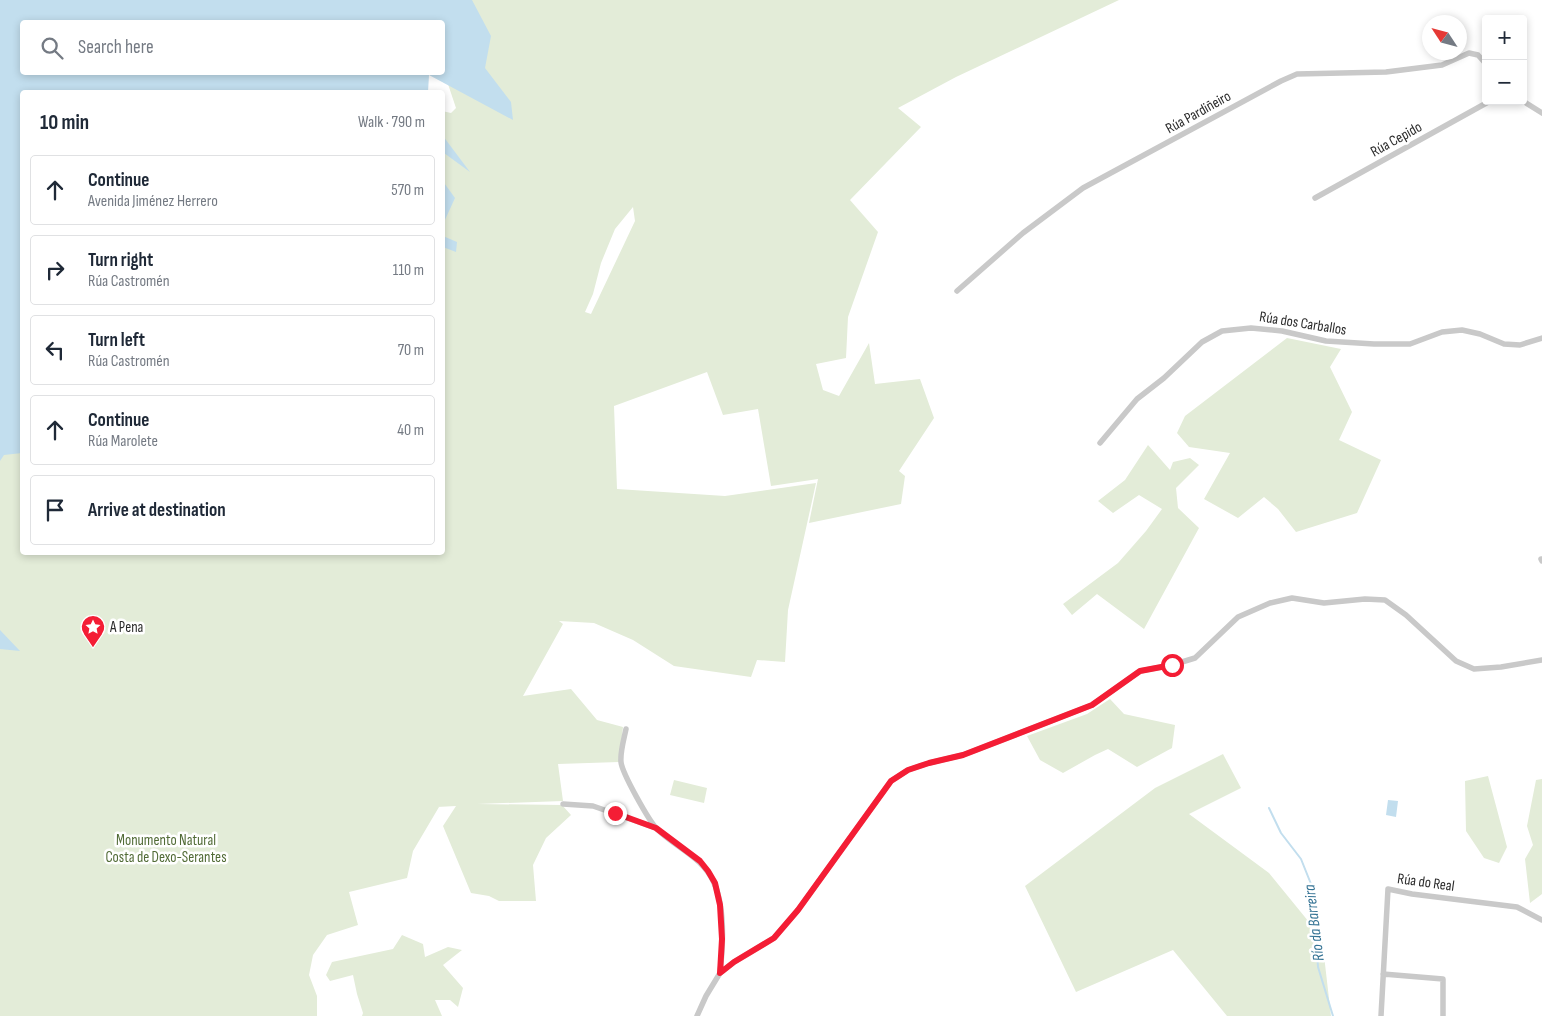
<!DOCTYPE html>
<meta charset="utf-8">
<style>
:root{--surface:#fff;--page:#f6f6f7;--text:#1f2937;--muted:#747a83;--line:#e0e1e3}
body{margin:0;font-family:"Sofia Sans Condensed",sans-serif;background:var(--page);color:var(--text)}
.controls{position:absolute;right:15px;top:15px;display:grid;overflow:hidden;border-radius:5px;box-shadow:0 2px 8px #0003}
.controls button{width:45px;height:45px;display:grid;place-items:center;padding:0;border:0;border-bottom:1px solid var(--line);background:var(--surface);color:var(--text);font:25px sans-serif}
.compass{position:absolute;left:1422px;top:15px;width:45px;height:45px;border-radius:50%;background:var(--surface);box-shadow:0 2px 8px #0003;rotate:306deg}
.stop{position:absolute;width:15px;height:15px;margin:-11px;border:4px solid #f41d35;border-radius:50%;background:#fff}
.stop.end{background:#f41d35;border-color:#fff;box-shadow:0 1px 5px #0008}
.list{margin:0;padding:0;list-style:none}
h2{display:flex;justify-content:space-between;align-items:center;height:65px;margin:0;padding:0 20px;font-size:21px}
h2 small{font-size:16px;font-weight:400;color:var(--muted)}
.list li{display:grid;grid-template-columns:32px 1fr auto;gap:15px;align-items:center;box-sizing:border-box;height:70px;margin:0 10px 10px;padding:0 10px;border:1px solid var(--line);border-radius:5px}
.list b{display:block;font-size:19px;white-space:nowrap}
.list p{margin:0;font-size:16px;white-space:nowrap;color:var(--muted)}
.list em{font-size:16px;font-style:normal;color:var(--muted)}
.icon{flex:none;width:28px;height:28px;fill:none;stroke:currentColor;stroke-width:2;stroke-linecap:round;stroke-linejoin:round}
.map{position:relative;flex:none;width:1542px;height:1016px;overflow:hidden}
.search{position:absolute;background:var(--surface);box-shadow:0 2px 8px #0003;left:20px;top:20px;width:425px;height:55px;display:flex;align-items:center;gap:12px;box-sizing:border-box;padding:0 18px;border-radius:5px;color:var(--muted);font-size:19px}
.panel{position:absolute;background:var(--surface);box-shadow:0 2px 8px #0003;left:20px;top:90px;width:425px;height:465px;border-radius:5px}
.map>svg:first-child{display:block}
.green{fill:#e3ecd8;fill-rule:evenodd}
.water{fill:#c2deee;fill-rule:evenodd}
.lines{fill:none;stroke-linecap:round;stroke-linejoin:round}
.stream{stroke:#c2deee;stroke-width:2}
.street{stroke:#c9c9c9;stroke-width:5.5}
.route{stroke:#f41d35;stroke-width:6}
.labels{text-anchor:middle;stroke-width:5;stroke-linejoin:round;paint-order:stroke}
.street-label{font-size:15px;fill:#2c2c2c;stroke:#fff}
.poi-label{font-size:15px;fill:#2c2c2c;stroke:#fff;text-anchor:start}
.park-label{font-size:15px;fill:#516b36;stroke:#fff}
.water-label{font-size:16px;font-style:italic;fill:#347394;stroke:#fff}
</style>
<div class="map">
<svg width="1542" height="1016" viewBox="0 0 1542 1016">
<rect width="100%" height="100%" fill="#fff"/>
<path class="green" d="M469 0H1119L956 77 898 108 921 127 850 200 878 232 848 317 846 358 816 364 823 390 839 396 869 343 875 384 920 379 934 418 899 471 905 476 901 504 809 523 818 479 771 486 758 409 723 415 707 372 614 406 617 489 725 496 816 483 788 610 785 662 757 660 751 677 674 666 633 640 594 623 559 621 563 624 523 696 571 689 597 720 623 727 619 762 558 764 563 801 477 804 562 805 571 815 546 838 533 865 536 901H499L489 896 471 893 443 826 456 806 437 807H439L413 851 407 878 349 892 358 925 327 935 313 955 309 975 317 996V1016H0V451H22V552H442V111L451 113 456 108 445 75ZM633 207 635 221 591 314 585 312 593 294 601 263 615 229Z
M1287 338 1341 349 1330 367 1352 412 1339 440 1381 460 1357 513 1296 532 1278 509 1264 497 1238 518 1204 499 1230 453 1189 447 1177 433 1185 416Z
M1148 445 1170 470 1173 462 1190 458 1199 465 1176 488 1178 508 1199 528 1144 629 1097 594 1072 615 1063 604 1118 563 1146 531 1162 509 1139 495 1113 513 1098 501 1125 480Z
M1110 699 1124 714 1175 725 1172 748 1137 767 1108 749 1095 755 1063 773 1040 760 1027 736 1087 714Z
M1223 754 1241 788 1189 814 1269 873 1322 938 1331 1016H1227L1173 950 1076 992 1025 886 1155 788Z
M1488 776 1507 847 1499 863 1484 858 1466 831 1465 781Z
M1542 779V894L1530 903 1525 859 1533 845 1527 826 1536 780Z
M674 780 707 788 704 803 670 795Z
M402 935 423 944 425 957 448 947 462 950 443 965 463 988 458 1007 450 1000H435L442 1016H362L363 1013 357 994 353 975 330 981 326 975 332 962 393 949Z"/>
<path class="water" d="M0 0H472L491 36 485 68 511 102 513 120 429 75 428 92H22V453L4 455 0 461ZM22 22H442V72H22Z
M443 136 470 172 444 153 443 155Z
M442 180 455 198 444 222 442 221Z
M443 236 457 242 456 252 443 247Z
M0 630 20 651 0 649Z
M1388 800 1398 801 1396 817 1386 815Z"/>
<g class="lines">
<path class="stream" d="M1269 808 1281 833 1301 859 1311 884 1314 910 1318 967 1333 1016"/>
<path class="street" d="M1523 101 1542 113
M1315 198 1490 101
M957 291 1023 233 1083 188 1281 81 1297 74 1386 72 1442 65 1469 53 1478 55 1486 64
M1100 443 1137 399 1164 378 1202 342 1222 331 1251 328 1282 331 1326 341 1374 344H1410L1442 332 1462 330 1480 334 1504 344 1520 345 1542 338
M1541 559 1542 561
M626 729C624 739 620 752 621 762 622 773 649 821 657 829 676 848 703 857 714 883 725 907 723 947 720 973
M563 804 593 806 656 828
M1383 974 1443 979V1016
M697 1016 706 996 720 973 734 962 774 938 798 910 891 781 908 770 929 763 963 755 1092 705 1140 671 1172 665 1195 658 1238 617 1270 603 1292 598 1324 603 1365 599 1385 600 1406 615 1456 661 1474 669 1501 667 1542 660
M1381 1016 1388 889 1412 894 1517 907 1542 920"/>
</g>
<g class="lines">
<path class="route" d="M615 813 656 828 700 861 708 871 715 883 720 905 722 939 720 973 734 962 774 938 798 910 891 781 908 770 929 763 963 755 1092 705 1140 671 1172 665"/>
</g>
<defs>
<g id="sight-pin" transform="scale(1.25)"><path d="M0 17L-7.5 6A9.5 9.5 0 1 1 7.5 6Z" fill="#f41d35" stroke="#fff"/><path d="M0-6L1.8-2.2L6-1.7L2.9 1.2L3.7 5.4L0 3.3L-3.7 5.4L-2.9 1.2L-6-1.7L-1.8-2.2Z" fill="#fff"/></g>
</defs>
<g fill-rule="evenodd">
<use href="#sight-pin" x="93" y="627"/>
</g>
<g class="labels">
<g class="street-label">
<text transform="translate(1198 112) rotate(-29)" y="5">Rúa Pardiñeiro</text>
<text transform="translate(1396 139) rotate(-29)" y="5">Rúa Cepido</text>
<text transform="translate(1303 323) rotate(9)" y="5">Rúa dos Carballos</text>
<text transform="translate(1426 882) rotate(8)" y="5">Rúa do Real</text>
</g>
<g class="poi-label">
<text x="110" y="632">A Pena</text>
</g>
<g class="park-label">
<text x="166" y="845">Monumento Natural<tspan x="166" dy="17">Costa de Dexo-Serantes</tspan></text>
</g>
<g class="water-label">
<text transform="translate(1313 923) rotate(-97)" y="6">Río da Barreira</text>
</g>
</g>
</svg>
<div class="controls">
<button>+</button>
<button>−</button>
</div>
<svg class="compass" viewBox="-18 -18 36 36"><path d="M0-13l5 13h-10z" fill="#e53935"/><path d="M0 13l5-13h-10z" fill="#747a83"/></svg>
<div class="stop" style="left:1172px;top:665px"></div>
<div class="stop end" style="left:615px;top:813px"></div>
<div class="search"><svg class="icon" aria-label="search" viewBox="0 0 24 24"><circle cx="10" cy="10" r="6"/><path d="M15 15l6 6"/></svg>Search here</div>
<section class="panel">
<h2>10 min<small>Walk · 790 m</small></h2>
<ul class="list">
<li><svg class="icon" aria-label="ahead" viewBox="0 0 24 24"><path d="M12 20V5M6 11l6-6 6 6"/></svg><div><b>Continue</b><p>Avenida Jiménez Herrero</p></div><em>570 m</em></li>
<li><svg class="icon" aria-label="right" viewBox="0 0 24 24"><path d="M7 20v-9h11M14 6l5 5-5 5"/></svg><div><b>Turn right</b><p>Rúa Castromén</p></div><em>110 m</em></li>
<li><svg class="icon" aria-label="left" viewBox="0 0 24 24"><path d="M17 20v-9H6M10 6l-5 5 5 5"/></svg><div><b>Turn left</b><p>Rúa Castromén</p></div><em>70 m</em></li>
<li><svg class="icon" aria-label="ahead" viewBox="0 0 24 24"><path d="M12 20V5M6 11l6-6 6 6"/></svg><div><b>Continue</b><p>Rúa Marolete</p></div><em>40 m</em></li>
<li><svg class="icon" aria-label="arrive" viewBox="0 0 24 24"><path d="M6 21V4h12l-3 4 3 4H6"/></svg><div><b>Arrive at destination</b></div></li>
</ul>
</section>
</div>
